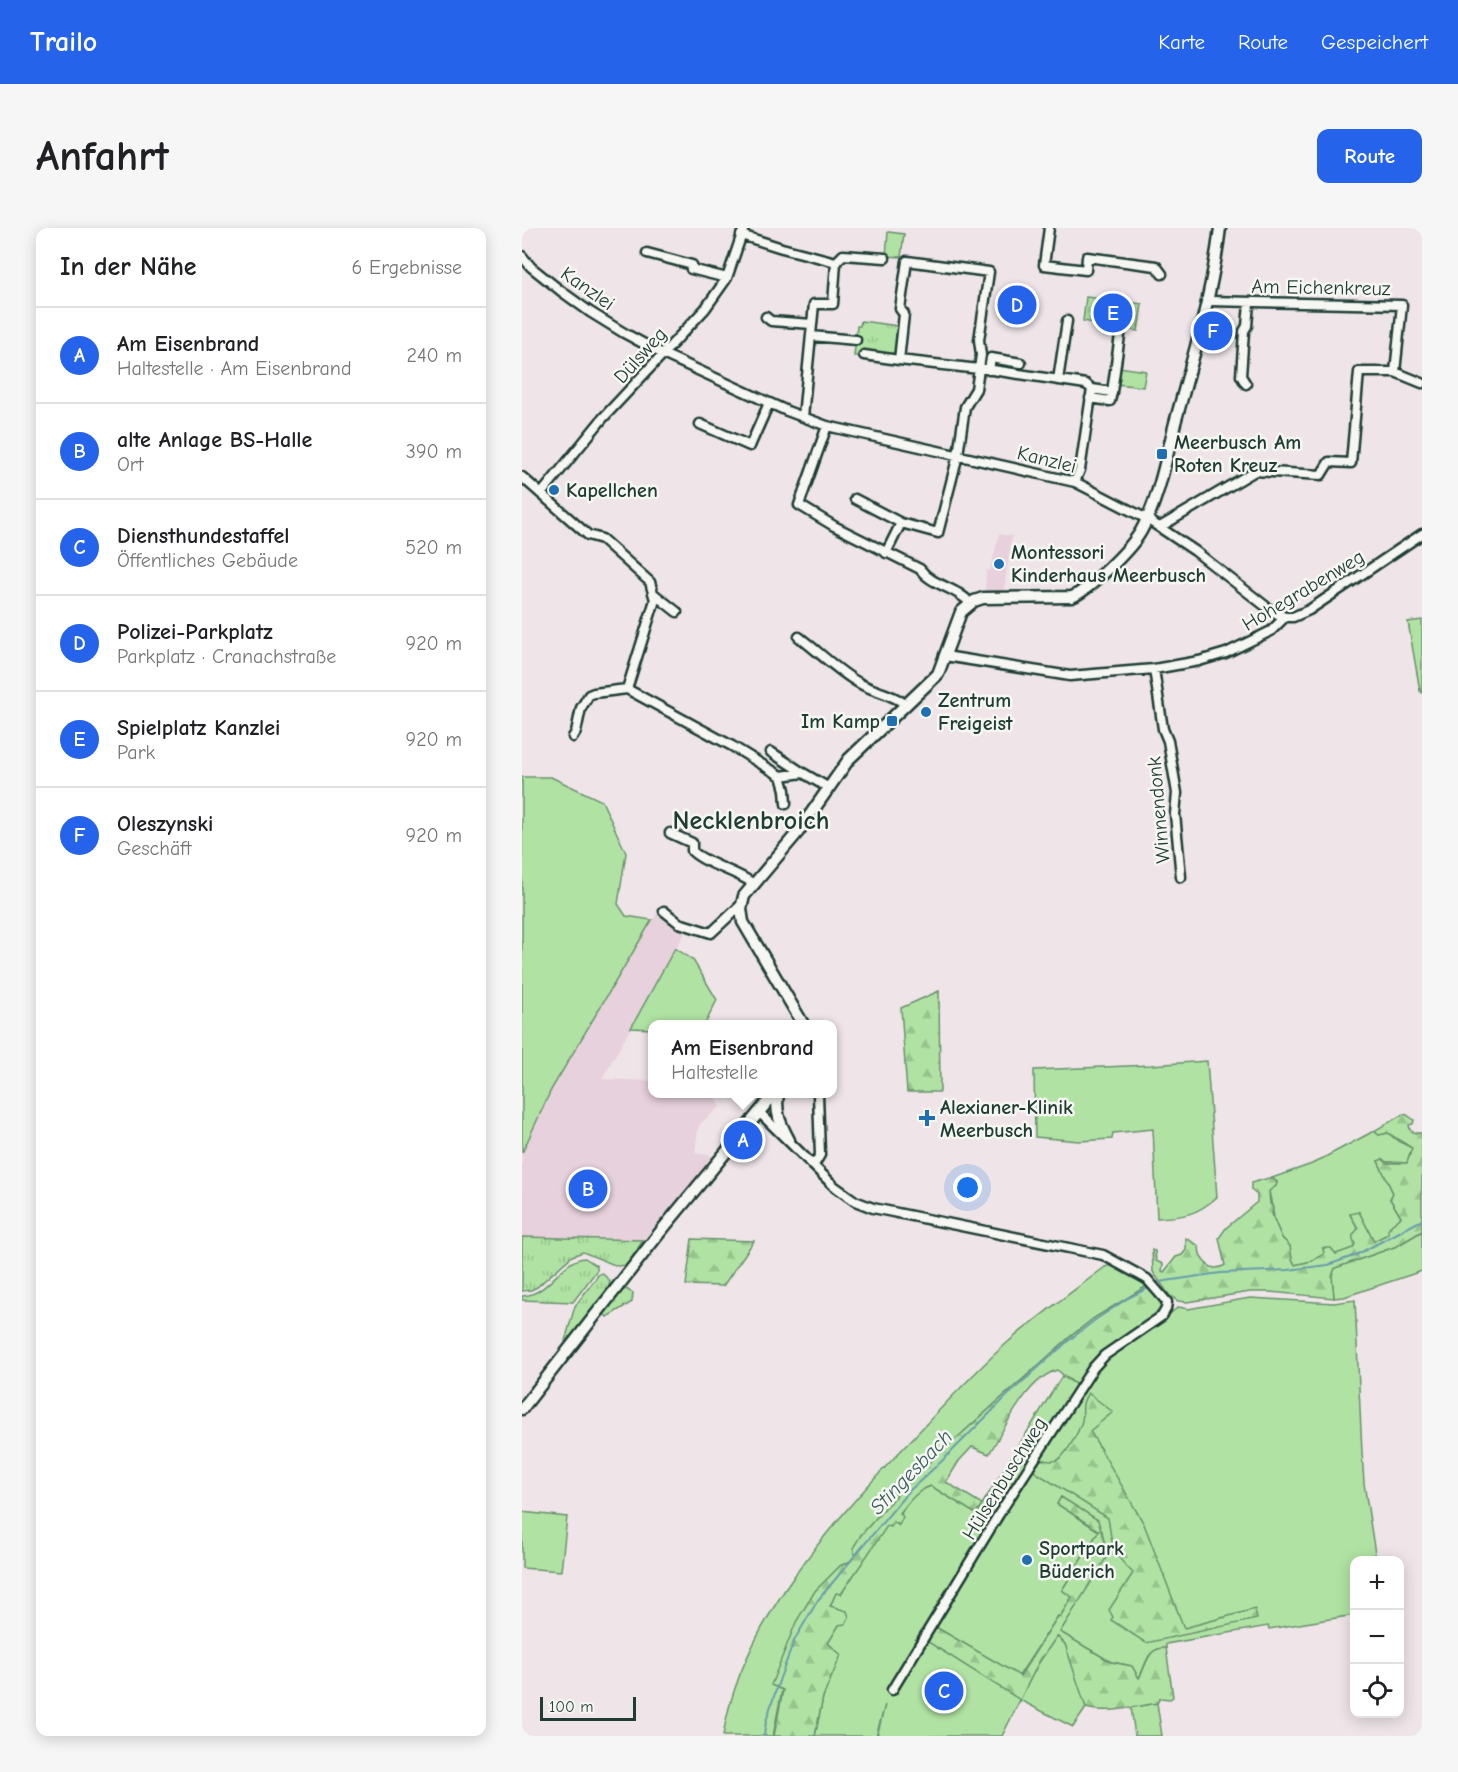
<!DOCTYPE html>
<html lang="de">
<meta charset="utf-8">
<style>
:root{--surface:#fff;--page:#f6f6f6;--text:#202124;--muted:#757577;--line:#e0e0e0;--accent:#2563eb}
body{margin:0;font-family:"Comic Neue",sans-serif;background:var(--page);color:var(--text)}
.controls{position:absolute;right:18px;bottom:18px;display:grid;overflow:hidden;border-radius:12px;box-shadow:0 3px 15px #0003}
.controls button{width:54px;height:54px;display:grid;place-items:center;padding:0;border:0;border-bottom:2px solid var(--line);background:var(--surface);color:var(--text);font:30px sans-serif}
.scale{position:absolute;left:18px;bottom:15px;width:96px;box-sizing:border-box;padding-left:6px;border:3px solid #1f3d34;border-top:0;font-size:16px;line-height:21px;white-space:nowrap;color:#1f3d34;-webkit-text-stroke:4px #f6f6f2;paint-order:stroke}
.you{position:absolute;left:446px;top:960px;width:21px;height:21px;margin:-15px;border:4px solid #fff;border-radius:50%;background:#1a73e8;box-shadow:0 0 0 9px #1a73e833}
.badge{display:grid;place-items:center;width:39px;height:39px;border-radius:50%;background:var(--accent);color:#fff;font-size:20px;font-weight:700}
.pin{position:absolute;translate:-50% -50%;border:3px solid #fff;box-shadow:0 2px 6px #0006}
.popup{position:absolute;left:126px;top:792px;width:189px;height:78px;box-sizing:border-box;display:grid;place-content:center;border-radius:12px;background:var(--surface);filter:drop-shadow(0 2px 4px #0005);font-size:20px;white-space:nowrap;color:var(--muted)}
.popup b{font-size:22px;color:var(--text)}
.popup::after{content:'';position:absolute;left:50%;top:100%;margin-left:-12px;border:12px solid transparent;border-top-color:var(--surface)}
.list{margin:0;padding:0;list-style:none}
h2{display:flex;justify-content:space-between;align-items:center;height:78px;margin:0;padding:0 24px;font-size:26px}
h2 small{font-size:20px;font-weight:400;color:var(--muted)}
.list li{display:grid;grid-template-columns:39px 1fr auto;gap:18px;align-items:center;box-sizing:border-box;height:96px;padding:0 24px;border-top:2px solid var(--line)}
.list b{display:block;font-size:22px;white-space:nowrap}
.list p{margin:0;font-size:20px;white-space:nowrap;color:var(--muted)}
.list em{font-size:20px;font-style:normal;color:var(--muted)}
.icon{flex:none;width:33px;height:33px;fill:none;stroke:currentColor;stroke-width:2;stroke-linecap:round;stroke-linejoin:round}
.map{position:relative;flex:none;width:900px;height:1508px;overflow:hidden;border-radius:12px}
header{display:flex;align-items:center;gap:36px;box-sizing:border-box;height:84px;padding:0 30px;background:var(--accent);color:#fff}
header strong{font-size:28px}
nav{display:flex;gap:33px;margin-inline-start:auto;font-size:21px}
.intro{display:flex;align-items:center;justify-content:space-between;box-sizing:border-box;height:144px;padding:0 36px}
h1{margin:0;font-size:42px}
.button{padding:15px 27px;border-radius:12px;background:var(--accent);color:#fff;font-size:21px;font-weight:700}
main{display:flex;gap:36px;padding:0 36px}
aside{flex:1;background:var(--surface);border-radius:12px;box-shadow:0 3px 15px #0003}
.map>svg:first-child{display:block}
.built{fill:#e7d1dc}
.grass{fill:#b0e3a3;stroke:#68906c;stroke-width:1.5}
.forest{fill:url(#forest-firs);stroke:#68906c;stroke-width:1.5}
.park{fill:url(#park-tufts);stroke:#68906c;stroke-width:1.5}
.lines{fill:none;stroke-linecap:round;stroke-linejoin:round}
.stream{stroke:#699cac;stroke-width:2}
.minor-casing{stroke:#1f3d34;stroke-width:13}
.major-casing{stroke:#1f3d34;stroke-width:15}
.minor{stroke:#f6f6f2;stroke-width:8}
.major{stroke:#f6f6f2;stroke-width:10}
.poi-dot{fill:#1f6fb2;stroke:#f6f6f2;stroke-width:2}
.labels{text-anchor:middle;stroke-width:5;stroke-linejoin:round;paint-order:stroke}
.street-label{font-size:20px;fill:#1f3d34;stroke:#f6f6f2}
.poi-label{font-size:20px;font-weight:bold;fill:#1f3d34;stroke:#f6f6f2;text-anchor:start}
.water-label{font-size:21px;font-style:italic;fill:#385d5c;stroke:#f6f6f2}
.district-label{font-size:26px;font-weight:bold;fill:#1f3d34;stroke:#f6f6f2}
</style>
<header>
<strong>Trailo</strong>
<nav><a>Karte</a><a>Route</a><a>Gespeichert</a></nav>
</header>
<div class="intro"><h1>Anfahrt</h1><a class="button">Route</a></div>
<main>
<aside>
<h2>In der Nähe<small>6 Ergebnisse</small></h2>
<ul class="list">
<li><span class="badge">A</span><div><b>Am Eisenbrand</b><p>Haltestelle · Am Eisenbrand</p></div><em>240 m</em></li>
<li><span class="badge">B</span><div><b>alte Anlage BS-Halle</b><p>Ort</p></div><em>390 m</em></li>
<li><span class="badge">C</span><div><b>Diensthundestaffel</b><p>Öffentliches Gebäude</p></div><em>520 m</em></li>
<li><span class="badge">D</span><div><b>Polizei-Parkplatz</b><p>Parkplatz · Cranachstraße</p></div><em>920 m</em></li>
<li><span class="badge">E</span><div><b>Spielplatz Kanzlei</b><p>Park</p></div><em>920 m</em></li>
<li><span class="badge">F</span><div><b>Oleszynski</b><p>Geschäft</p></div><em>920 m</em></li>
</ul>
</aside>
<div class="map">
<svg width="900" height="1508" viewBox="0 0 900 1508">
<defs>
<pattern id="forest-firs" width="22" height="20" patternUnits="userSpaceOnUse" patternTransform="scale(1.5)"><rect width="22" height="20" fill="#b0e3a3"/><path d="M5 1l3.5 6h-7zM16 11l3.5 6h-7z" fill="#97c48d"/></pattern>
<pattern id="park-tufts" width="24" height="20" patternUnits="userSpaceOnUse" patternTransform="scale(1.5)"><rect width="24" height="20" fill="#b0e3a3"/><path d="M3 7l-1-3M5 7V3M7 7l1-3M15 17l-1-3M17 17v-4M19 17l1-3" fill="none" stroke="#97c48d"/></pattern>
</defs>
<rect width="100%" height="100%" fill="#efe5e8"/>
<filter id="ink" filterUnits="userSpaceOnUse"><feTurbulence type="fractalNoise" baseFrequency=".0167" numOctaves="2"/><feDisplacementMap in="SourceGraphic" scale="12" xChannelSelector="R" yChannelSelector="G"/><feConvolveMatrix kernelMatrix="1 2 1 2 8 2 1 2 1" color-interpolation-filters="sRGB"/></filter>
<g filter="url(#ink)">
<path class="built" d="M477 306 490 308 481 367H463L464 342 468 343Z
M135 685 164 703 80 851 131 853V866H197L195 872 198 879 179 895 176 900 173 925 193 928 121 1012 0 1009V925L29 862Z"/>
<path class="grass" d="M366 4 382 6 379 29 364 28Z
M596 139 624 143 621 159 594 156Z
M900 392V465L898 463 886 394Z
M0 549H29L80 573 104 625 96 676 104 688 130 692 29 862 0 925Z
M153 720 171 732 195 772 183 796H131V801L109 800Z
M685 833 695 969C675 987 661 989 635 990L631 901 591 905 590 911 557 913 513 909 512 842 629 837Z
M852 903 857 907 866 905 876 913 890 920 885 935 856 933 871 965 868 971 879 989 866 1006 852 1013 837 984 828 987 837 1001 831 1020 814 1027 801 1020 802 1026 790 1033 773 1037 770 1031 768 1018 760 1010 753 994 747 963 754 958 755 954 750 950 790 936Z
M900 1003V1043L822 1069 812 1070 810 1048 813 1040 875 1018Z
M589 1037 625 1058 572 1090 549 1108 389 1251 339 1307 333 1328 329 1333 318 1338 250 1457 260 1462 251 1508H201C219 1393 314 1290 392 1209 422 1177 452 1144 485 1115 516 1088 550 1064 583 1039Z
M728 1070 812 1075 833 1072 840 1225 842 1255 854 1332H832V1387L747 1401 746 1398 644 1416V1420C625 1419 624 1437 617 1450L606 1437 589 1434 538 1404 583 1321 580 1303 539 1269 535 1276 577 1303 540 1362 550 1369 538 1389 536 1388 497 1448 412 1398 498 1471 516 1436 532 1411 535 1408C551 1417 559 1462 564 1480L551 1499 498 1472 480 1508H355L363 1477 354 1508H293L301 1469 316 1432 311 1422 306 1415 317 1397 316 1380 308 1378 314 1365 319 1366 365 1297 372 1294 376 1297C378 1280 393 1263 409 1258L454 1286 540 1148 560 1160 577 1137 657 1079 666 1081Z
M0 1284 45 1289 39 1343 0 1340Z
M635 1475 640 1508H613L609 1479Z"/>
<path class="forest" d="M417 763 418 864H385L379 780Z
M881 886 885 887 892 892 891 896 887 897 888 902 893 905H900V1003L875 1018 813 1040 810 1048 812 1070 748 1064H728L665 1074 656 1073 648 1068 631 1044 630 1022 633 1023 634 1033 641 1036 640 1043 642 1044 654 1029 660 1027 664 1022V1010L677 1018C677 1032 689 1046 703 1037L697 1010 704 1000 735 974V967L729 962V955L747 950H750L755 954 754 958 747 963 748 976 751 979 750 986 753 994 760 1010 768 1018 770 1031 773 1037 790 1033 802 1026 801 1020H809L814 1026 831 1020 833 1016C829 1008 830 1007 836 1001L828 986 837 984 852 1013 866 1006C865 996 873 996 879 989L868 971 871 965 856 933 861 931 864 935H885L890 920 866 905 857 907 852 903Z
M170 1011 232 1013 201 1058 164 1057Z
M625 1058 650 1077 593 1117 556 1158 535 1142C505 1151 483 1200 467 1226L450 1219 437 1233 424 1254 460 1276 454 1286 409 1258C395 1262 387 1274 378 1285L381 1289 377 1297 372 1294 369 1299 365 1298 319 1366 314 1365 308 1378 325 1383 327 1389 323 1396 317 1397 306 1415 319 1427 301 1469 293 1508H252L261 1462 249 1457 274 1394 293 1363 318 1338 329 1333 333 1328 331 1320 339 1307 389 1251 549 1108 572 1090Z
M104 1061 111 1065 110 1074 85 1089 81 1085 100 1063Z
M566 1165 591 1184 568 1203 622 1296 662 1400 733 1381 735 1391 624 1415 589 1392 591 1389 587 1382 611 1345C588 1323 591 1319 586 1290L510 1242 518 1231C524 1233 531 1235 537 1231 546 1224 557 1203 560 1193 562 1180 558 1177 566 1165Z
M539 1269 576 1292 586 1327 538 1404 589 1434 610 1438 617 1450C625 1437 625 1419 644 1420L651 1469 648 1471 638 1470 635 1475C613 1479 585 1486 564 1480L543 1416 535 1408 516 1436 498 1472 403 1412 412 1398 498 1448 536 1388 538 1389 550 1369 540 1362 577 1303 535 1276Z"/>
<path class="park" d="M564 69 620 76 616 103 561 93Z
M339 93 376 98 375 104H378L377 129 332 128 335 98H338Z
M0 1009 121 1012 106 1037 95 1038 61 1024 50 1028 15 1059 9 1062 0 1063Z
M63 1030 75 1038V1042L51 1074 0 1072V1068C28 1067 39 1031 63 1030Z
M80 1045 88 1053 86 1062 44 1117 43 1113 53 1078 77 1046Z"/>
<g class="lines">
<path class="stream" d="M637 1054 698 1045 766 1042 806 1037 834 1027 900 992
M242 1508 244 1493 258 1450 273 1411 296 1372 386 1264 421 1232 489 1164 546 1113 573 1092 606 1070 628 1059"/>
<g class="minor-casing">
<path id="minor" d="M527 0 522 37 564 42 565 29 634 38 640 46
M219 7 260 20 314 34
M125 25 170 37 169 41 205 50
M0 28 9 39 39 63 68 84 102 105 141 126 265 183 305 198 553 254 625 291 673 323 751 384 763 389
M686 73 880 77 873 144
M244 89 249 93 290 96
M289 108 334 112
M342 127 377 132
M467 142 469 130 499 135
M536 152 545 93
M724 156 719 148 722 103 725 98 727 75
M568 170 588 173 590 164
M281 189 292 76H311L314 34 321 27 363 30
M178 196 228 218 247 175
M305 198 277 277 312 298 398 341C410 358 435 359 448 375
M0 249 66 307 80 311 128 354 133 372 105 461
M553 254 558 242 570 161 590 164 599 100
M19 266 81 190 183 81 205 50 222 0
M333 271 379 295 416 305 436 227 443 179 454 161 459 127 457 112 467 44 385 33 378 81 382 86 377 132 457 141H464L564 156 570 161
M638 299 733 243 799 247 807 234 829 235 837 144H873L900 155
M364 325 379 295
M132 366 155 384
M277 409C297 424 316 443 337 455 352 464 370 465 384 477
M423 428 548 448 632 441 677 433 704 425 749 403 763 389H771L787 382 900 306
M632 441 641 501 646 513 655 565 653 586 659 649
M51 509 54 504 59 480 67 467 72 465 105 461 210 518 259 548 263 562 264 576
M249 524 281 545
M259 548 281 545 307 560
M148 605 170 615V623C185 637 213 642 232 656
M142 683 157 695 189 705 219 677
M237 884 312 958 333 973 351 980 581 1027 625 1051 645 1074 644 1081 640 1088 583 1127 571 1140 477 1286 370 1462
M292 937 298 927 296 866"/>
</g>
<g class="major-casing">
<path id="major" d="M281 796 221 694 219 681 222 668 276 604 327 531 416 446 439 384 452 373 461 370 550 369C568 361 609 321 619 303 637 271 644 230 653 195 671 130 690 67 698 0
M256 866C253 885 258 895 267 912
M0 1181 139 1003 252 866"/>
</g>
<use href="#minor" class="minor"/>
<use href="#major" class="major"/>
</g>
</g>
<g class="poi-dot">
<rect x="634" y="220" width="12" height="12" rx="3"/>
<circle cx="32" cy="262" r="6"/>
<circle cx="477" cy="336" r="6"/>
<circle cx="404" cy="484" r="6"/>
<rect x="364" y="487" width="12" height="12" rx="3"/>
<path d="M402 881h6v6h6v6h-6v6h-6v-6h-6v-6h6z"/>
<circle cx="505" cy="1332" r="6"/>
</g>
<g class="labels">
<g class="street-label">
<text transform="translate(799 59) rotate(1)" y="7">Am Eichenkreuz</text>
<text transform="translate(66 60) rotate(35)" y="7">Kanzlei</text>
<text transform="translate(118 127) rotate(-48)" y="7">Dülsweg</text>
<text transform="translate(525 231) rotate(14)" y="7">Kanzlei</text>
<text transform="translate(781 362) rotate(-31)" y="7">Hohegrabenweg</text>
<text transform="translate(636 582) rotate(-95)" y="7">Winnendonk</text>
<text transform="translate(482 1250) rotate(-58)" y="7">Hülsenbuschweg</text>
</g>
<g class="poi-label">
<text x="652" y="221">Meerbusch Am<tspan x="652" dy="23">Roten Kreuz</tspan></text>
<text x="44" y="269">Kapellchen</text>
<text x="489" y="331">Montessori<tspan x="489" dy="23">Kinderhaus Meerbusch</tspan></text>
<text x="416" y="479">Zentrum<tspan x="416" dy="23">Freigeist</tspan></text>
<text x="358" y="500" text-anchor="end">Im Kamp</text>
<text x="418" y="886">Alexianer-Klinik<tspan x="418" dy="23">Meerbusch</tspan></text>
<text x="517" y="1327">Sportpark<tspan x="517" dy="23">Büderich</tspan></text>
</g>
<g class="water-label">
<text transform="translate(389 1244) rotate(-46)" y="7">Stingesbach</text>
</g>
<g class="district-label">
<text x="229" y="601">Necklenbroich</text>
</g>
</g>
</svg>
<div class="controls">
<button>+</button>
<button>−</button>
<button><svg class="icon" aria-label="locate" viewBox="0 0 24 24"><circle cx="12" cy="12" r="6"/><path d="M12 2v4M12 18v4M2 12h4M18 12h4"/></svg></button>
</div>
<div class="scale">100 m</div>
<div class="you"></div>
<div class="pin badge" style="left:221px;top:912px">A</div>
<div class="popup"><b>Am Eisenbrand</b>Haltestelle</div>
<div class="pin badge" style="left:66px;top:961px">B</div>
<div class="pin badge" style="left:422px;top:1463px">C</div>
<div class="pin badge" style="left:495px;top:77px">D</div>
<div class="pin badge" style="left:591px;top:85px">E</div>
<div class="pin badge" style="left:691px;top:103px">F</div>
</div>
</main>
